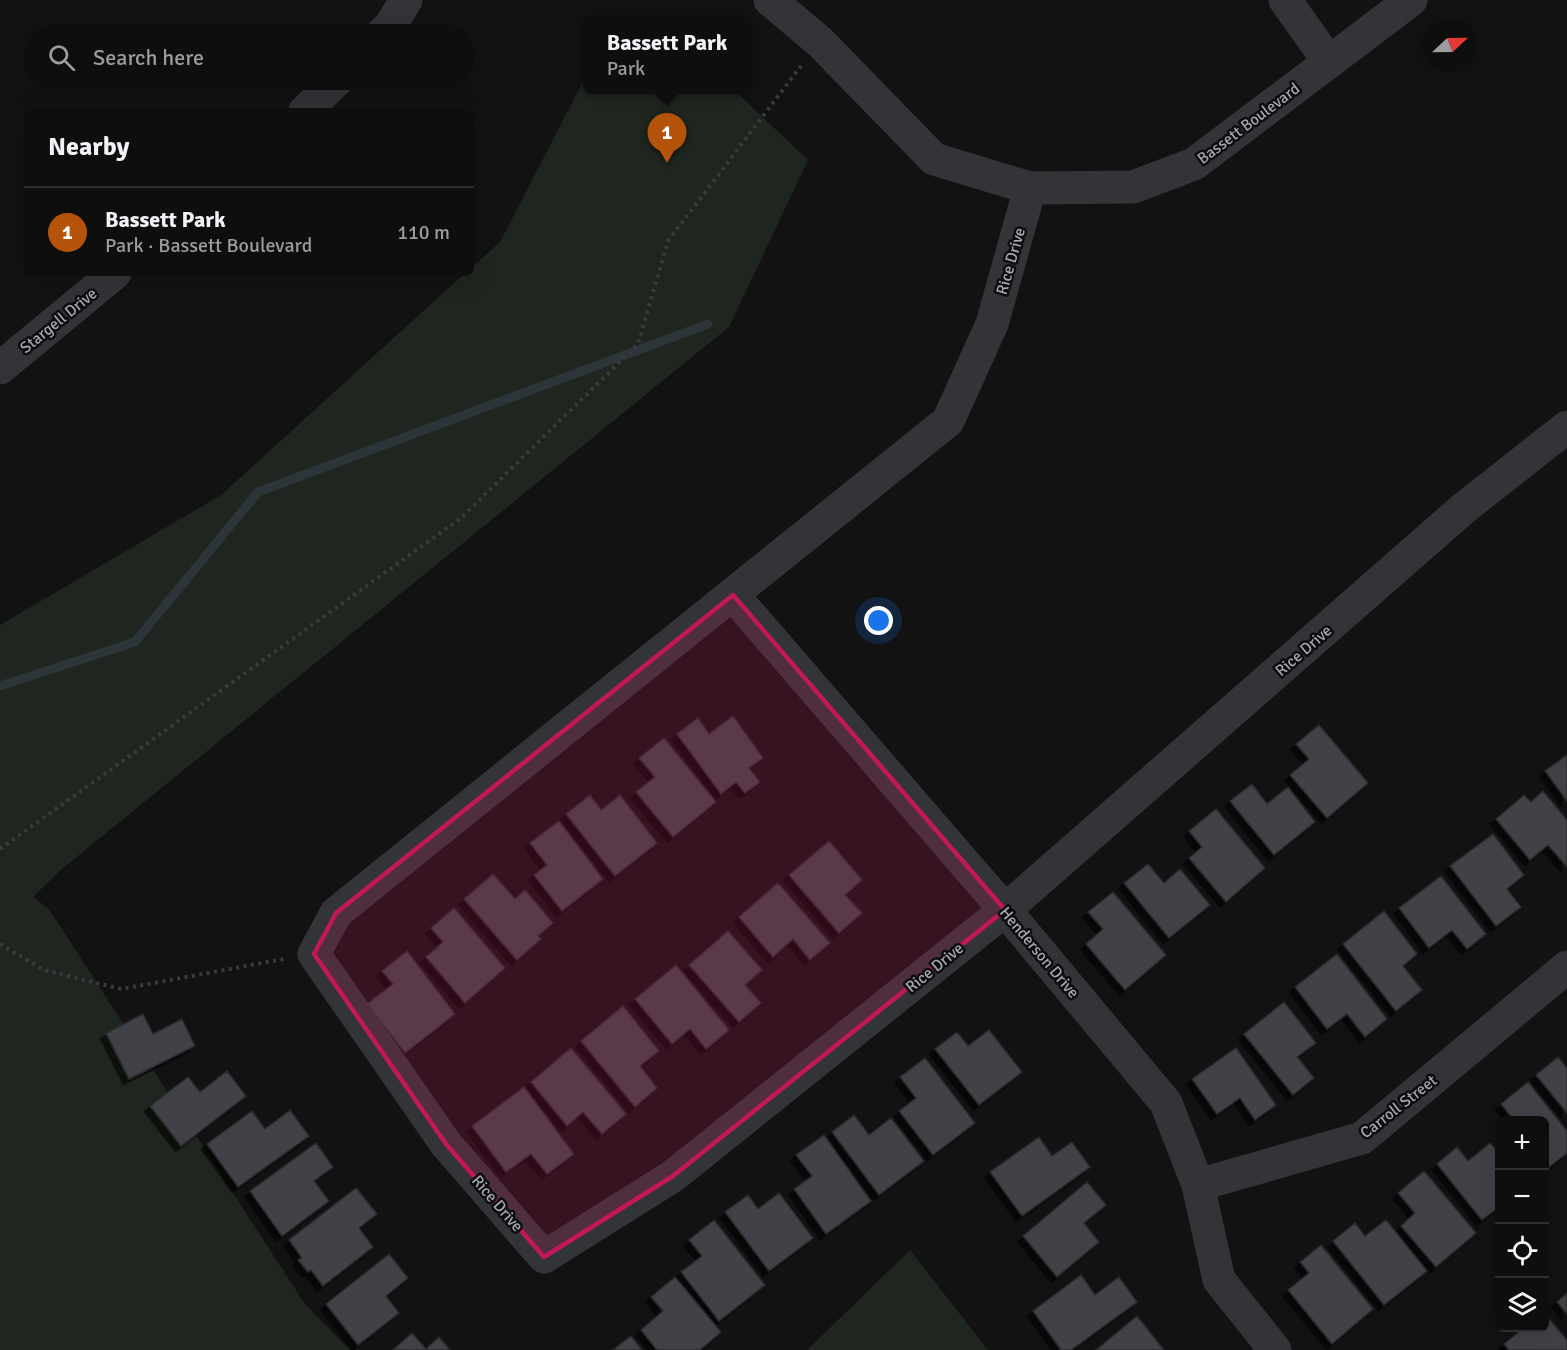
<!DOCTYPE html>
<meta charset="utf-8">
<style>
:root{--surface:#0e0e0e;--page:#171717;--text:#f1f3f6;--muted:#9b9c9e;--line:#2e2e2e;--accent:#b45309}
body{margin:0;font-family:Signika,sans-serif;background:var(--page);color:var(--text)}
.controls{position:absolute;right:18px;bottom:18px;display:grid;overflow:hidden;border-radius:9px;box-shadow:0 6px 24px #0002}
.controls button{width:54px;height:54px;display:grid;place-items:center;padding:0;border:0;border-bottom:2px solid var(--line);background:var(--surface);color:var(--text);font:30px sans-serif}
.compass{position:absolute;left:1423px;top:18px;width:54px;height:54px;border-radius:50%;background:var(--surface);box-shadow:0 6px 24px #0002;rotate:68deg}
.you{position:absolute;left:879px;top:621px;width:21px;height:21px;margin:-15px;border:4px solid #fff;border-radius:50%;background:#1a73e8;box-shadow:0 0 0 9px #1a73e833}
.badge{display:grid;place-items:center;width:39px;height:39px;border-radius:50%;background:var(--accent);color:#fff;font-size:20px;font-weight:700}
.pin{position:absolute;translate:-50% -50px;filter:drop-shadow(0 2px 3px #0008)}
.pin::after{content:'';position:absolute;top:32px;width:21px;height:18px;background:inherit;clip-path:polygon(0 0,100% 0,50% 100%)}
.popup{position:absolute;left:583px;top:16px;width:168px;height:78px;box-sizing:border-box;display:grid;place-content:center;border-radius:9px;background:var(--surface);filter:drop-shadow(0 2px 4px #0005);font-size:20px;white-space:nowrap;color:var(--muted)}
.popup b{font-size:22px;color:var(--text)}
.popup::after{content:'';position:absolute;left:50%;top:100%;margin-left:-12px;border:12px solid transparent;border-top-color:var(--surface)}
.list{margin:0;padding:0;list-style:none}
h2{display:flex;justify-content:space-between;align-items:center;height:78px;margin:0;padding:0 24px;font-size:26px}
h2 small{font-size:20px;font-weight:400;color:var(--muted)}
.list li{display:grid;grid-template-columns:39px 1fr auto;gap:18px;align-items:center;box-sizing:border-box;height:90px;padding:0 24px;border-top:2px solid var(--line)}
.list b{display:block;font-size:22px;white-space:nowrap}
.list p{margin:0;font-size:20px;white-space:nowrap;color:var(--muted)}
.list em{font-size:20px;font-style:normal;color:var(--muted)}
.icon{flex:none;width:33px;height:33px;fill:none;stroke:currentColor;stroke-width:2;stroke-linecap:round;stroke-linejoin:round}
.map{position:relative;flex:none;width:1567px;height:1350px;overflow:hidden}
.search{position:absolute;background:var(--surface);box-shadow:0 6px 24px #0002;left:24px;top:24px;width:450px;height:66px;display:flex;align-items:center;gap:15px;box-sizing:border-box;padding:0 21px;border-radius:33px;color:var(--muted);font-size:22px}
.panel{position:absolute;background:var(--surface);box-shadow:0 6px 24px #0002;left:24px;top:108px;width:450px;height:168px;border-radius:9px}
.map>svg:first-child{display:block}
.green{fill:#1f251f}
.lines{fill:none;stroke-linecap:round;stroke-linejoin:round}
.stream{stroke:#2d343a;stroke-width:9}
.building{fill:#414246;stroke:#2c2c2f;stroke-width:1.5;filter:url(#shadow)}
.path{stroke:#393b3e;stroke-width:4;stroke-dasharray:3 4.5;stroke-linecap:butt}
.minor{stroke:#333438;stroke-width:33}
.marked{fill:#c2185b;fill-opacity:0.2;stroke:#c2185b;stroke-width:4.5;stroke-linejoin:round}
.labels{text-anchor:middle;stroke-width:5;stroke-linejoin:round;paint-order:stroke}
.street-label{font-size:16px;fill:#a5a9b2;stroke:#0d0d0e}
</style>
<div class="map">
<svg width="1567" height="1350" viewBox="0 0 1567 1350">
<defs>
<filter id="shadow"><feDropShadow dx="-5.5" dy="5.5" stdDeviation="0" flood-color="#0009"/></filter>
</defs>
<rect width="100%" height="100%" fill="#121213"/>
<path class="green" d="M587 74 588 90H734L808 160 729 327 63 868 33 897 49 909 305 1304 350 1350H0V625L221 495 465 273H471V268L500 242Z
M910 1250 988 1350H807Z"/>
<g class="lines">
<path class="stream" d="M0 686 135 642 258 492 708 324"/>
</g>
<path class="building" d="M733 716 763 758 749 768 760 782 745 793 736 782 721 794 677 734 698 718 709 734Z
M1319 725 1368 783 1327 818 1290 775 1309 759 1296 744Z
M664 738 716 802 673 837 636 792 655 777 639 758Z
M1567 755V801L1545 771Z
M1252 784 1267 804 1288 787 1315 822 1274 855 1230 801Z
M1543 791 1567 820V867L1548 845 1530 860 1496 819 1524 795 1531 802Z
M590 795 601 810 620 795 657 843 615 876 566 814Z
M1216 809 1265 868 1226 902 1189 858 1202 847 1189 831Z
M559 821 603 879 562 911 534 875 547 865 530 843Z
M1493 834 1524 875 1507 889 1521 907 1496 926 1450 866Z
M829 841 862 880 845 895 862 913 839 933 789 875Z
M1148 864 1164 883 1180 869 1210 905 1169 938 1124 883Z
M493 874 515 899 525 890 553 923 538 936 541 939 517 960 464 899Z
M1441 876 1486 934 1467 949 1452 930 1429 948 1399 908Z
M778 883 830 943 810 960 793 939 773 957 739 917Z
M1113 892 1166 955 1125 990 1086 944 1103 929 1088 912Z
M454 908 505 968 465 1003 426 957 443 942 431 928Z
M1384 911 1417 954 1403 966 1422 990 1396 1011 1343 944Z
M728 931 762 970 745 985 761 1003 739 1022 689 965Z
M407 951 455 1014 405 1053 367 1004 393 984 382 971Z
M1337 954 1387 1019 1365 1037 1347 1014 1327 1029 1295 987Z
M676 965 729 1030 706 1049 690 1029 672 1044 635 999Z
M1284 1002 1316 1043 1297 1057 1314 1078 1293 1095 1244 1034Z
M623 1006 659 1051 640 1066 657 1088 635 1107 581 1041Z
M143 1014 153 1034 182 1019 195 1046 129 1079 106 1033Z
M989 1030 1022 1072 979 1105 935 1049 957 1032 968 1046Z
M571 1048 626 1114 602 1134 583 1112 567 1126 531 1082Z
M1236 1048 1276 1105 1255 1120 1240 1098 1217 1114 1192 1079Z
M1558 1057 1567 1068V1113L1536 1075Z
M925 1058 975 1123 933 1155 899 1111 916 1098 900 1077Z
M227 1071 246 1096 181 1146 150 1106 188 1077 200 1092Z
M1528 1082 1567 1131V1153L1544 1171V1120H1514L1501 1104Z
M524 1087 574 1154 547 1174 531 1154 506 1172 472 1126Z
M290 1110 309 1136 238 1187 207 1144 252 1111 265 1129Z
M854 1115 869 1135 891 1118 924 1161 879 1195 832 1132Z
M824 1135 871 1201 826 1234 794 1189 812 1176 796 1155Z
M1039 1137 1052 1156 1072 1142 1090 1167 1022 1216 990 1172Z
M316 1143 333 1167 314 1181 329 1201 282 1236 250 1191Z
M1490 1143 1500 1154V1206L1482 1220 1437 1164 1457 1147 1468 1161Z
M1424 1171 1476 1233 1436 1267 1401 1226 1415 1213 1398 1193Z
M1087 1182 1106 1205 1084 1223 1099 1242 1057 1277 1023 1236Z
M356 1188 377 1214 359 1228 373 1247 323 1286 311 1270 308 1272 298 1260 302 1258 289 1240Z
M779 1193 813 1238 769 1271 725 1212 748 1195 758 1209Z
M714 1220 765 1285 719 1321 681 1272 702 1256 689 1240Z
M1386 1220 1427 1271 1384 1305 1333 1241 1355 1223 1365 1236Z
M1321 1245 1373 1309 1332 1344 1288 1290 1309 1273 1300 1262Z
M389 1254 408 1278 386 1296 399 1313 358 1345 326 1304Z
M1081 1275 1095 1295 1119 1277 1137 1302 1071 1350H1061L1033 1311Z
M675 1277 721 1332 700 1350H657L641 1330 663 1311 651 1297Z
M1567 1293V1314L1557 1302Z
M1544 1313 1567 1340V1350H1509L1504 1344 1524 1328H1544Z
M1137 1316 1164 1350H1096Z
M412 1333 426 1349 439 1337 450 1350H393Z
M631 1336 642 1350H613Z"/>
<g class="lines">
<path class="path" d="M0 849 461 518 638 344 668 241 801 66
M0 944 44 970 121 989 284 959"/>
<path class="minor" d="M770 0 820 42 934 159 1030 188 1133 187 1194 164 1411 0
M1285 0 1329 62
M382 34 391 25 406 0
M305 111 337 80
M1030 188 992 324 948 421 336 913 314 954 446 1144 544 1257 673 1176 1005 910 1464 508 1567 427
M0 368 115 273
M733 595 1005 910 1166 1103 1198 1185 1219 1280 1275 1350
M1198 1185 1362 1138 1567 967"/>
</g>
<path class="marked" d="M733 595 1005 910 673 1176 544 1257 446 1144 314 954 336 913Z"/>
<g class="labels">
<g class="street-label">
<text transform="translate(1248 123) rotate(-37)" y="6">Bassett Boulevard</text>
<text transform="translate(1010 261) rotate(-74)" y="6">Rice Drive</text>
<text transform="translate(58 320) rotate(-39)" y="6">Stargell Drive</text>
<text transform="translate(1303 650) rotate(-41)" y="6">Rice Drive</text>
<text transform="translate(1040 952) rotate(50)" y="6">Henderson Drive</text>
<text transform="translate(934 967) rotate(-39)" y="6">Rice Drive</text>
<text transform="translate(1398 1106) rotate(-38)" y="6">Carroll Street</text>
<text transform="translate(498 1203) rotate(49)" y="6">Rice Drive</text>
</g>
</g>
</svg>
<div class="controls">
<button>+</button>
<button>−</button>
<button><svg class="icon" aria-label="locate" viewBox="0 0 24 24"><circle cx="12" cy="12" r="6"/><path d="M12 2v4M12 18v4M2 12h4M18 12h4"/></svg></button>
<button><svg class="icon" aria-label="layers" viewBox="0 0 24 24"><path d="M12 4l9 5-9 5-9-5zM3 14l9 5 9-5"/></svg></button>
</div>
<svg class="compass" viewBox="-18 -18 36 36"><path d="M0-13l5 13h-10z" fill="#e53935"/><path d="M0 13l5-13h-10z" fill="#9b9c9e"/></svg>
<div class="you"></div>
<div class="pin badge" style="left:667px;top:163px">1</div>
<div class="popup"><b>Bassett Park</b>Park</div>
<div class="search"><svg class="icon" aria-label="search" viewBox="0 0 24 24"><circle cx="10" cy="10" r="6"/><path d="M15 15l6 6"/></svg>Search here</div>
<section class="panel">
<h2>Nearby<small></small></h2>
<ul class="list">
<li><span class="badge">1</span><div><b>Bassett Park</b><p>Park · Bassett Boulevard</p></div><em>110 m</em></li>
</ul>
</section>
</div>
